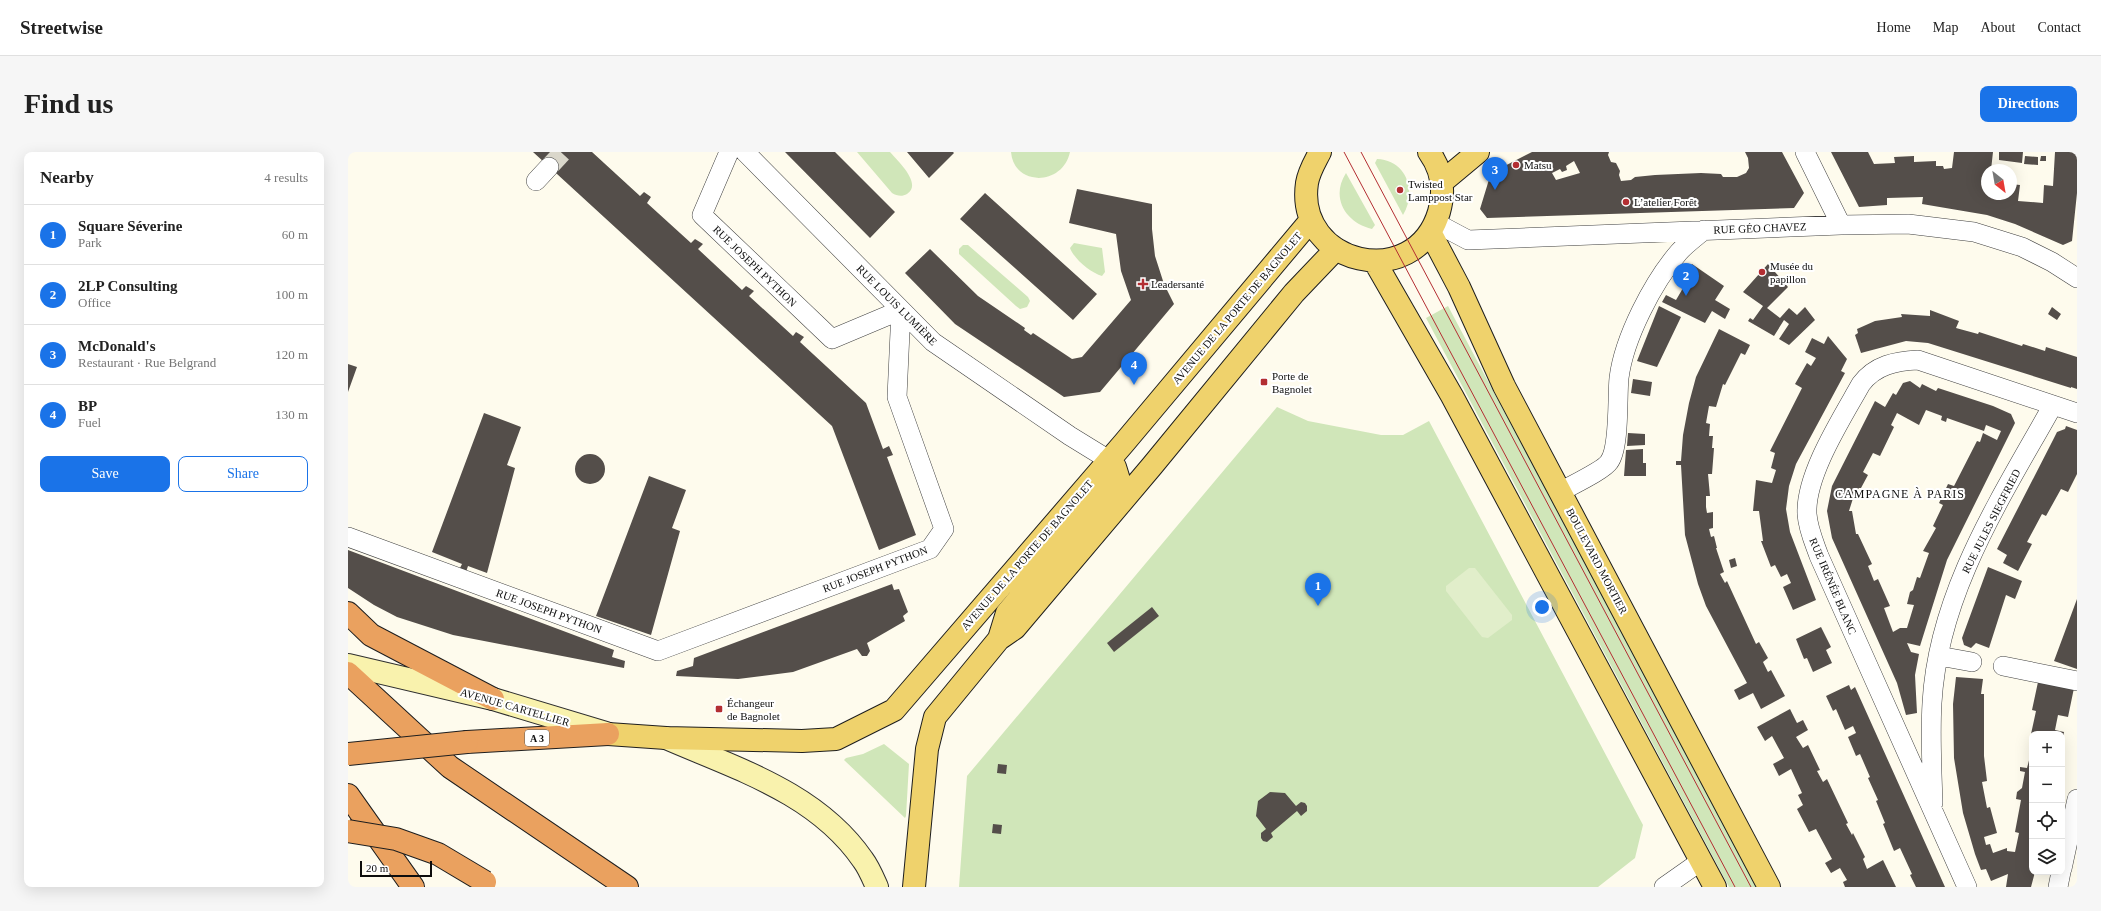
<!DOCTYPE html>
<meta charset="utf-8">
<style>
:root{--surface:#fff;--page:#f6f6f6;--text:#222;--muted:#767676;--line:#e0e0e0;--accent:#1a73e8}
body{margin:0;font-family:Georgia,serif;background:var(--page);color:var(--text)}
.controls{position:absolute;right:12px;bottom:12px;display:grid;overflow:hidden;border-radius:8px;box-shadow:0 4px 16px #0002}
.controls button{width:36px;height:36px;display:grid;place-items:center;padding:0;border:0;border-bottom:1px solid var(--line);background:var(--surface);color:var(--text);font:20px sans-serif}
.compass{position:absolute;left:1633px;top:12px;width:36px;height:36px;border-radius:50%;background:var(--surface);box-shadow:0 4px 16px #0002;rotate:149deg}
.scale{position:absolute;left:12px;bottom:10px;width:72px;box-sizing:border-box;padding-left:4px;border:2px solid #0d0d0d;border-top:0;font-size:11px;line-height:14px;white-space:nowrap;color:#0d0d0d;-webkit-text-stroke:3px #fff;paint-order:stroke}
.you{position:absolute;left:1194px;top:455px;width:14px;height:14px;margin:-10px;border:3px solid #fff;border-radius:50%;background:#1a73e8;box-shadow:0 0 0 6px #1a73e833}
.badge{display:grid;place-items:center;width:26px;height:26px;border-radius:50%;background:var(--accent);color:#fff;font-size:13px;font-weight:700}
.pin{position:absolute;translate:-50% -33px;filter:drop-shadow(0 1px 2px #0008)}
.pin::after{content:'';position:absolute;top:21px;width:14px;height:12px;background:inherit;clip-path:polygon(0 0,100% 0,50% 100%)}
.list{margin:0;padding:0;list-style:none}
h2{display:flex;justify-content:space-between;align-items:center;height:52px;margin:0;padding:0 16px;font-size:17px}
h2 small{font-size:13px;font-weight:400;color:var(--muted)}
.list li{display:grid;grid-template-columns:26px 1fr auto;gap:12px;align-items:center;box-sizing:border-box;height:60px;padding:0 16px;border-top:1px solid var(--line)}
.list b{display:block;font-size:15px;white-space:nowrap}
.list p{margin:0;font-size:13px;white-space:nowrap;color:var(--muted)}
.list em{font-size:13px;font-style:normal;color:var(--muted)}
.actions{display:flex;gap:8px;padding:12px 16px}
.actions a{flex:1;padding:9px 0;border:1px solid var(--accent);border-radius:8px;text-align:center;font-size:14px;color:var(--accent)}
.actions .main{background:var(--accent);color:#fff}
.icon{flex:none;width:22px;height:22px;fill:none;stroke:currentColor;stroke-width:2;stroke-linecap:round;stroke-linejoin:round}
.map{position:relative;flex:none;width:1729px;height:735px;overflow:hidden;border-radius:8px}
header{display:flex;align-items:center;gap:24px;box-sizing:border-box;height:56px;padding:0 20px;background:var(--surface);border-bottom:1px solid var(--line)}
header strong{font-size:19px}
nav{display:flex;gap:22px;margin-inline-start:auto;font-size:14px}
.intro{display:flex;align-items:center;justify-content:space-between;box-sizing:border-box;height:96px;padding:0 24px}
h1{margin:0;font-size:28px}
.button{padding:10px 18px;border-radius:8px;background:var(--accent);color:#fff;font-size:14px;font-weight:700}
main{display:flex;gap:24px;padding:0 24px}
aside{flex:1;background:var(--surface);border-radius:8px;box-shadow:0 4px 16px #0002}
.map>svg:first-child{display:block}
.green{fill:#d0e6b9}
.pitch{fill:#e1eeca}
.building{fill:#544e4a;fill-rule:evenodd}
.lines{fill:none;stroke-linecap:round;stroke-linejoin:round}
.street-tunnel{stroke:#dad7cb;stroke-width:19;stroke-dasharray:19 10;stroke-linecap:butt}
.street-casing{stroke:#404040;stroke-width:20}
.secondary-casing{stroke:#2f2f2f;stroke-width:24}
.primary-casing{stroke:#1e1e1e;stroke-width:24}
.highway-casing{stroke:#1e1e1e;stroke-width:24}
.street{stroke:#fff;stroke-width:19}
.secondary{stroke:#f9f2ad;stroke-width:22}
.primary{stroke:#efd26c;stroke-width:22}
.highway{stroke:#eaa15f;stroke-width:22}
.tram{stroke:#b32e32;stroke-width:1}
.highway-bridge-casing{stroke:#1e1e1e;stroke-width:24;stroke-linecap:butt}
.highway-bridge{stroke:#eaa15f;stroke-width:22}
.poi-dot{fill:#b32e32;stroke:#fff;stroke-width:1.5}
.labels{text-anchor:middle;stroke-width:4;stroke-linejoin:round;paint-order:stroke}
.shield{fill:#fff;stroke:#565656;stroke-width:1}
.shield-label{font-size:10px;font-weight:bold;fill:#0d0d0d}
.poi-label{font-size:11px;fill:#0d0d0d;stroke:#fff;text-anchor:start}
.street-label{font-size:11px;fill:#0d0d0d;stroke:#fff}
.neighbourhood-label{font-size:12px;letter-spacing:1px;fill:#0d0d0d;stroke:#fff}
</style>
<header>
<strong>Streetwise</strong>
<nav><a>Home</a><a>Map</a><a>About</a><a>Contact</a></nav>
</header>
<div class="intro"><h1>Find us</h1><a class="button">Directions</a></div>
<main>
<aside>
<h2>Nearby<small>4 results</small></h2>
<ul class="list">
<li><span class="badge">1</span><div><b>Square Séverine</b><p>Park</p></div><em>60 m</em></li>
<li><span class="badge">2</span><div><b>2LP Consulting</b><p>Office</p></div><em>100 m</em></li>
<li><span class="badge">3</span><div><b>McDonald's</b><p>Restaurant · Rue Belgrand</p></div><em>120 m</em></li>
<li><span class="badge">4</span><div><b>BP</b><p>Fuel</p></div><em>130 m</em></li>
</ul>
<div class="actions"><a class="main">Save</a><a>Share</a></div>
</aside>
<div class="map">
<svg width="1729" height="735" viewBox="0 0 1729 735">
<rect width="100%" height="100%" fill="#fefbed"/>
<path class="green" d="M509 0H542C549 8 575 32 559 42 554 45 549 44 544 41Z
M663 0H722C715 34 666 35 663 0Z
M1029 7C1059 8 1069 40 1055 63L1027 11Z
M998 21 1027 73 1024 77C998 71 982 46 998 21Z
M726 91 754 96 757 120 754 124C743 121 726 107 722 96Z
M615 93H620L680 145 682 149 679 155 672 157 668 154 611 102V97Z
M1100 154 1409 735H1381L1078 166Z
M929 255 960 269 1033 283H1055L1081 269 1295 673 1287 706 1250 735H611L619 624Z
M536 592 561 612 558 664 557 666 496 608 498 606 515 602Z"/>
<path class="pitch" d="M1121 416H1127L1164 463V468L1140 486 1134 485 1098 439V434Z"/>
<path class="building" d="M185 0H244L292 44 296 40 303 45 299 51 343 91 347 87 355 92 350 97 394 138 398 134 406 139 401 144 445 184 448 180 456 185 452 190 518 251 535 297 541 294 545 303 539 305 568 383 531 398 484 274Z
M437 0H487L547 60 522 86Z
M559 0H605L606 1 581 26Z
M1184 0H1261L1260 3 1263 10 1268 11 1272 19 1271 23 1273 29 1283 28 1287 25 1307 23 1353 21 1373 22 1375 25H1389L1398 21 1401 16 1400 6 1397 0H1434L1456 41 1446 56 1139 66 1132 57 1143 21ZM1226 9 1232 21 1208 28 1204 21 1212 17 1214 20 1219 18 1218 14Z
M1483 0H1520L1526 12 1547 11 1546 5 1566 4V10L1588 9V14H1595L1596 17 1604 16 1606 0H1645L1643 18H1639V42H1663V32L1672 33 1670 49 1695 51 1696 33 1705 34 1707 0H1729V41L1724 89 1715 93 1667 72 1639 63 1574 52 1575 45 1539 46V53L1511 55Z
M1651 0H1675L1674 11 1651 8Z
M1677 4 1690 5V13L1676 12Z
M1693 4H1698V9H1692Z
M729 37 804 52V77L807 104 816 132 826 152 752 240 716 245 607 172 557 121 582 97 630 144 677 176 676 178 683 183 685 181 724 207 734 205 783 148 773 119 768 82 721 71Z
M637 41 749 142 725 168 612 67Z
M1344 112 1376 134 1367 148 1382 157 1377 167 1364 159 1357 171 1314 150 1318 143 1328 148 1338 131 1330 126Z
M1420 112 1440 135 1419 156 1432 166 1441 156 1449 163 1457 155 1467 168 1441 193 1431 187 1441 172 1436 168 1426 184 1400 169 1402 166 1405 168 1415 154 1395 140Z
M1311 154 1333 165 1309 215 1289 209Z
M1704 155 1713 162 1709 168 1700 162Z
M1582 158 1611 169 1608 176 1630 182 1631 180 1674 194 1675 192 1697 199 1698 195 1729 205V237L1723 235V236L1580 191 1558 189 1513 201 1507 183 1510 181 1509 177 1527 169 1554 165 1553 162 1582 164Z
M1371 177 1402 193 1397 203 1393 201 1377 233 1375 232 1368 255 1361 254 1358 271 1362 272 1361 284H1365L1364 296H1366L1364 322H1360L1362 344H1358V355L1359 361 1365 360V376L1361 377 1363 385 1366 384 1369 396H1368L1376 420 1372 422 1377 431 1379 429 1408 492 1411 490 1420 506 1415 510 1420 520 1423 518 1437 544 1413 557 1405 541 1391 548 1386 538 1399 531 1358 454 1350 432 1337 383 1333 313H1328V309H1333L1335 283 1341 251 1348 225Z
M1480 184 1499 207 1493 219 1497 221 1448 312 1441 334 1438 357 1442 380 1468 448 1445 458 1435 435 1443 431 1439 422 1433 425 1427 413 1423 415 1413 389H1415L1411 359H1405L1408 328 1424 331 1428 318 1423 316 1427 301 1422 299 1454 236 1447 232 1459 211 1463 214 1468 206 1457 200 1464 186 1476 192Z
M0 212 9 215 0 240Z
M1285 227 1304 230 1302 244 1283 241Z
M1562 229 1572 236 1574 232 1588 239 1590 236 1645 254 1663 262 1667 271 1599 408 1572 494 1559 491 1563 500 1571 502 1567 523 1569 561 1558 563 1549 531 1484 386 1479 359 1484 334 1527 249 1537 255 1545 241 1548 243 1555 231ZM1578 258 1594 264 1593 268 1598 270 1599 266 1636 279 1638 273 1653 279 1649 288 1635 281 1632 290 1629 289 1606 334 1600 332 1591 351 1595 353 1585 374 1588 376 1575 399 1581 401 1572 426 1569 425 1565 438 1562 440 1559 452 1566 453 1559 476H1552L1545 480 1536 456 1542 454 1530 427 1526 429 1520 414 1524 412 1510 382H1508L1504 359H1501L1507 340 1511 336H1513L1520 323 1515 320 1525 301 1532 304 1546 275 1543 273 1549 261 1571 273Z
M136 261 173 275 159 313 167 316 139 421 120 414 118 420 111 418 114 412 84 400Z
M1718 274 1729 278V322L1720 340 1713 337 1698 364 1694 362 1679 390 1684 392 1670 419 1655 411 1659 403 1649 397 1705 288 1709 280 1717 277Z
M1280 281 1297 282V293L1279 294Z
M1295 297V311H1298V324H1276L1278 298Z
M227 317a15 15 0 1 1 30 0a15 15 0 1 1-30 0Z
M301 324 338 338 324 376 332 379 303 483 248 464Z
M0 398 266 498 264 505 277 509 276 516 105 483 49 465 26 453 0 436Z
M1387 406 1389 414 1383 416 1381 408Z
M1640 415 1674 429 1667 447 1658 443 1641 496 1628 491 1623 496 1616 493 1614 486Z
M544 432 546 438 551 437 560 460 555 464 557 469 519 491 522 499 519 504H514L509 497 445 520 390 527 328 524 329 519 345 514 346 506Z
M1729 447V517L1706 509Z
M804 455 811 464 766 500 759 491Z
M1473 475 1483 495 1478 498 1484 511 1465 520 1459 506 1456 507 1448 487Z
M1608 525 1635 527 1633 542H1636V604L1639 629 1634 630 1639 656 1642 655 1649 681 1636 685 1638 693 1642 692 1645 701 1659 696V699L1667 700 1671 681 1667 680 1673 648 1668 647 1669 640 1674 636 1677 620 1672 619V615L1679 616 1684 597V720H1687L1683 735H1658L1660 722 1643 729 1638 717 1633 718 1627 702 1615 661 1606 606 1605 552Z
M1690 530 1726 536 1720 565 1710 563 1707 578 1716 580 1715 588 1714 582H1683L1688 559 1684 558Z
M1501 533 1503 538 1507 535 1597 735H1568L1562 723 1564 722 1552 696 1546 699 1535 672 1537 671 1528 649 1530 648 1520 626 1522 625 1512 602 1508 604 1500 585 1508 581 1505 574 1497 578 1488 557 1485 559 1478 544Z
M1442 557 1449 571 1455 568 1460 578 1448 585 1455 596 1460 593 1472 618 1469 619 1475 630 1479 627 1500 671 1498 672 1504 683 1505 681 1517 705 1515 707 1519 717 1535 708 1548 735H1497L1495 730 1499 728 1492 716 1483 721 1477 711 1484 707 1468 677 1461 680 1449 657 1455 653 1450 643 1454 641 1443 617 1431 624 1425 612 1436 606 1424 584 1417 589 1409 575Z
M650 612 659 613 658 622 649 621Z
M922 640 937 641 948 654 953 650 957 651 959 654V659L953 664 949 659 923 681 925 685 919 690 915 689 913 686V681L918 677 908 664 910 649Z
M645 672 654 673 653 682 644 681Z"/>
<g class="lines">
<path class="street-tunnel" d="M201 15 215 0"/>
<g class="street-casing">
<path id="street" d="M397 0 585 190 722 284 761 308
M1457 0 1493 73
M188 29 201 15
M1088 71 1120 88 1493 73 1560 72 1626 80 1674 95 1704 110 1729 126
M1212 340C1222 334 1256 318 1261 310 1272 296 1269 245 1271 226 1276 186 1305 130 1331 100 1338 92 1348 85 1356 78
M0 385 310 499 582 397 596 377 549 245 553 158 484 187 354 63 381 0
M1591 504 1624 510
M1655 514 1729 529
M1585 651C1584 618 1582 584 1584 551 1590 441 1653 346 1705 253
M1714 717 1729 647
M1316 735 1353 709
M1619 735 1471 404C1466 390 1460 377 1459 362 1457 323 1494 266 1513 232 1527 213 1548 209 1570 208L1729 261
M1710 735 1713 720"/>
</g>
<g class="secondary-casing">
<path id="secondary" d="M0 513 145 547 258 581
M318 586C389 617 469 641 515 708 521 716 525 726 529 735"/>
</g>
<g class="primary-casing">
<path id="primary" d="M972 0C967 10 961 19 959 31 947 113 1067 141 1091 60 1097 39 1094 18 1081 0
M1094 30 1130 0
M1082 80 1111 135 1156 234 1421 735
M1027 110 1104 244 1367 735
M651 487 659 461 771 328 767 315 761 308
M260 582 318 586 454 589 488 587 546 558 776 291 963 68
M566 735 579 597 587 565 651 487 667 476 804 314 946 141 988 97"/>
</g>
<g class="highway-casing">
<path id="highway" d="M0 461 23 483 145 547
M0 521 102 615 279 735
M119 590 260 582
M0 643 65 735"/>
</g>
<use href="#street" class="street"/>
<use href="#secondary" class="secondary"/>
<use href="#primary" class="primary"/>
<use href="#highway" class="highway"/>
<path class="tram" d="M996 0 1387 735
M1013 0 1403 735"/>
<g class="highway-bridge-casing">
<path id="highway-bridge" d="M0 602 119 590
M0 679 48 687 90 702 137 730"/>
</g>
<use href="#highway-bridge" class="highway-bridge"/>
</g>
<g class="poi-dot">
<circle cx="1168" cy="13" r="4"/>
<circle cx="1052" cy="38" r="4"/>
<circle cx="1278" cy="50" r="4"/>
<circle cx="1414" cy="120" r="4"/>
<path d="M793 126h4v4h4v4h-4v4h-4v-4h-4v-4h4z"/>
<rect x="912" y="226" width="8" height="8" rx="2"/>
<rect x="367" y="553" width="8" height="8" rx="2"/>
</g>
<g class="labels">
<rect class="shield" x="177" y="578" width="24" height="16" rx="3"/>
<g class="shield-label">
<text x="189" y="590">A 3</text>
</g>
<g class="poi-label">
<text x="1176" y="17">Matsu</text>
<text x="1060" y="36">Twisted<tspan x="1060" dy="13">Lamppost Star</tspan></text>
<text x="1286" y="54">L’atelier Forêt</text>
<text x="1422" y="118">Musée du<tspan x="1422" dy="13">papillon</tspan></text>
<text x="803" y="136">Leadersanté</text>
<text x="924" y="228">Porte de<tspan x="924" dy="13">Bagnolet</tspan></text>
<text x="379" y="555">Échangeur<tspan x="379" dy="13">de Bagnolet</tspan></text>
</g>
<g class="street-label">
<text transform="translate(1412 76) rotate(-2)" y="4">RUE GÉO CHAVEZ</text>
<text transform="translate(407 114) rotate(44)" y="4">RUE JOSEPH PYTHON</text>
<text transform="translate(549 153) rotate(45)" y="4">RUE LOUIS LUMIÈRE</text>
<text transform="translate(889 156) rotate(-50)" y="4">AVENUE DE LA PORTE DE BAGNOLET</text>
<text transform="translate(1643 369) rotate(-63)" y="4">RUE JULES SIEGFRIED</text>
<text transform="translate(679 403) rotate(-49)" y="4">AVENUE DE LA PORTE DE BAGNOLET</text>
<text transform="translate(1249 409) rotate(62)" y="4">BOULEVARD MORTIER</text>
<text transform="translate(527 417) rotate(-21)" y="4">RUE JOSEPH PYTHON</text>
<text transform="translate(1485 434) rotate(67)" y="4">RUE IRÉNÉE BLANC</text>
<text transform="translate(201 459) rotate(20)" y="4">RUE JOSEPH PYTHON</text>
<text transform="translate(167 555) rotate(16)" y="4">AVENUE CARTELLIER</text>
</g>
<g class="neighbourhood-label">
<text x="1552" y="346">CAMPAGNE À PARIS</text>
</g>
</g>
</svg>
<div class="controls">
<button>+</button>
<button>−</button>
<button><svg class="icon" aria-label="locate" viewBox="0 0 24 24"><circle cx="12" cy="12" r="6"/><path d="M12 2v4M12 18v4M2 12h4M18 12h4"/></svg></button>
<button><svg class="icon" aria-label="layers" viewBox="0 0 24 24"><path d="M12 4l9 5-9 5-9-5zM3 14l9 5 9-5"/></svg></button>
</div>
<svg class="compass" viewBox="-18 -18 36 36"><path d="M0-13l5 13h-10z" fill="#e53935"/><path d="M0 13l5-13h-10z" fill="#767676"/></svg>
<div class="scale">20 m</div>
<div class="you"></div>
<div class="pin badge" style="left:970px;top:454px">1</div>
<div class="pin badge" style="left:1338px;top:144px">2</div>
<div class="pin badge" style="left:1147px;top:38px">3</div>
<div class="pin badge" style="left:786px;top:233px">4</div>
</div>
</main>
